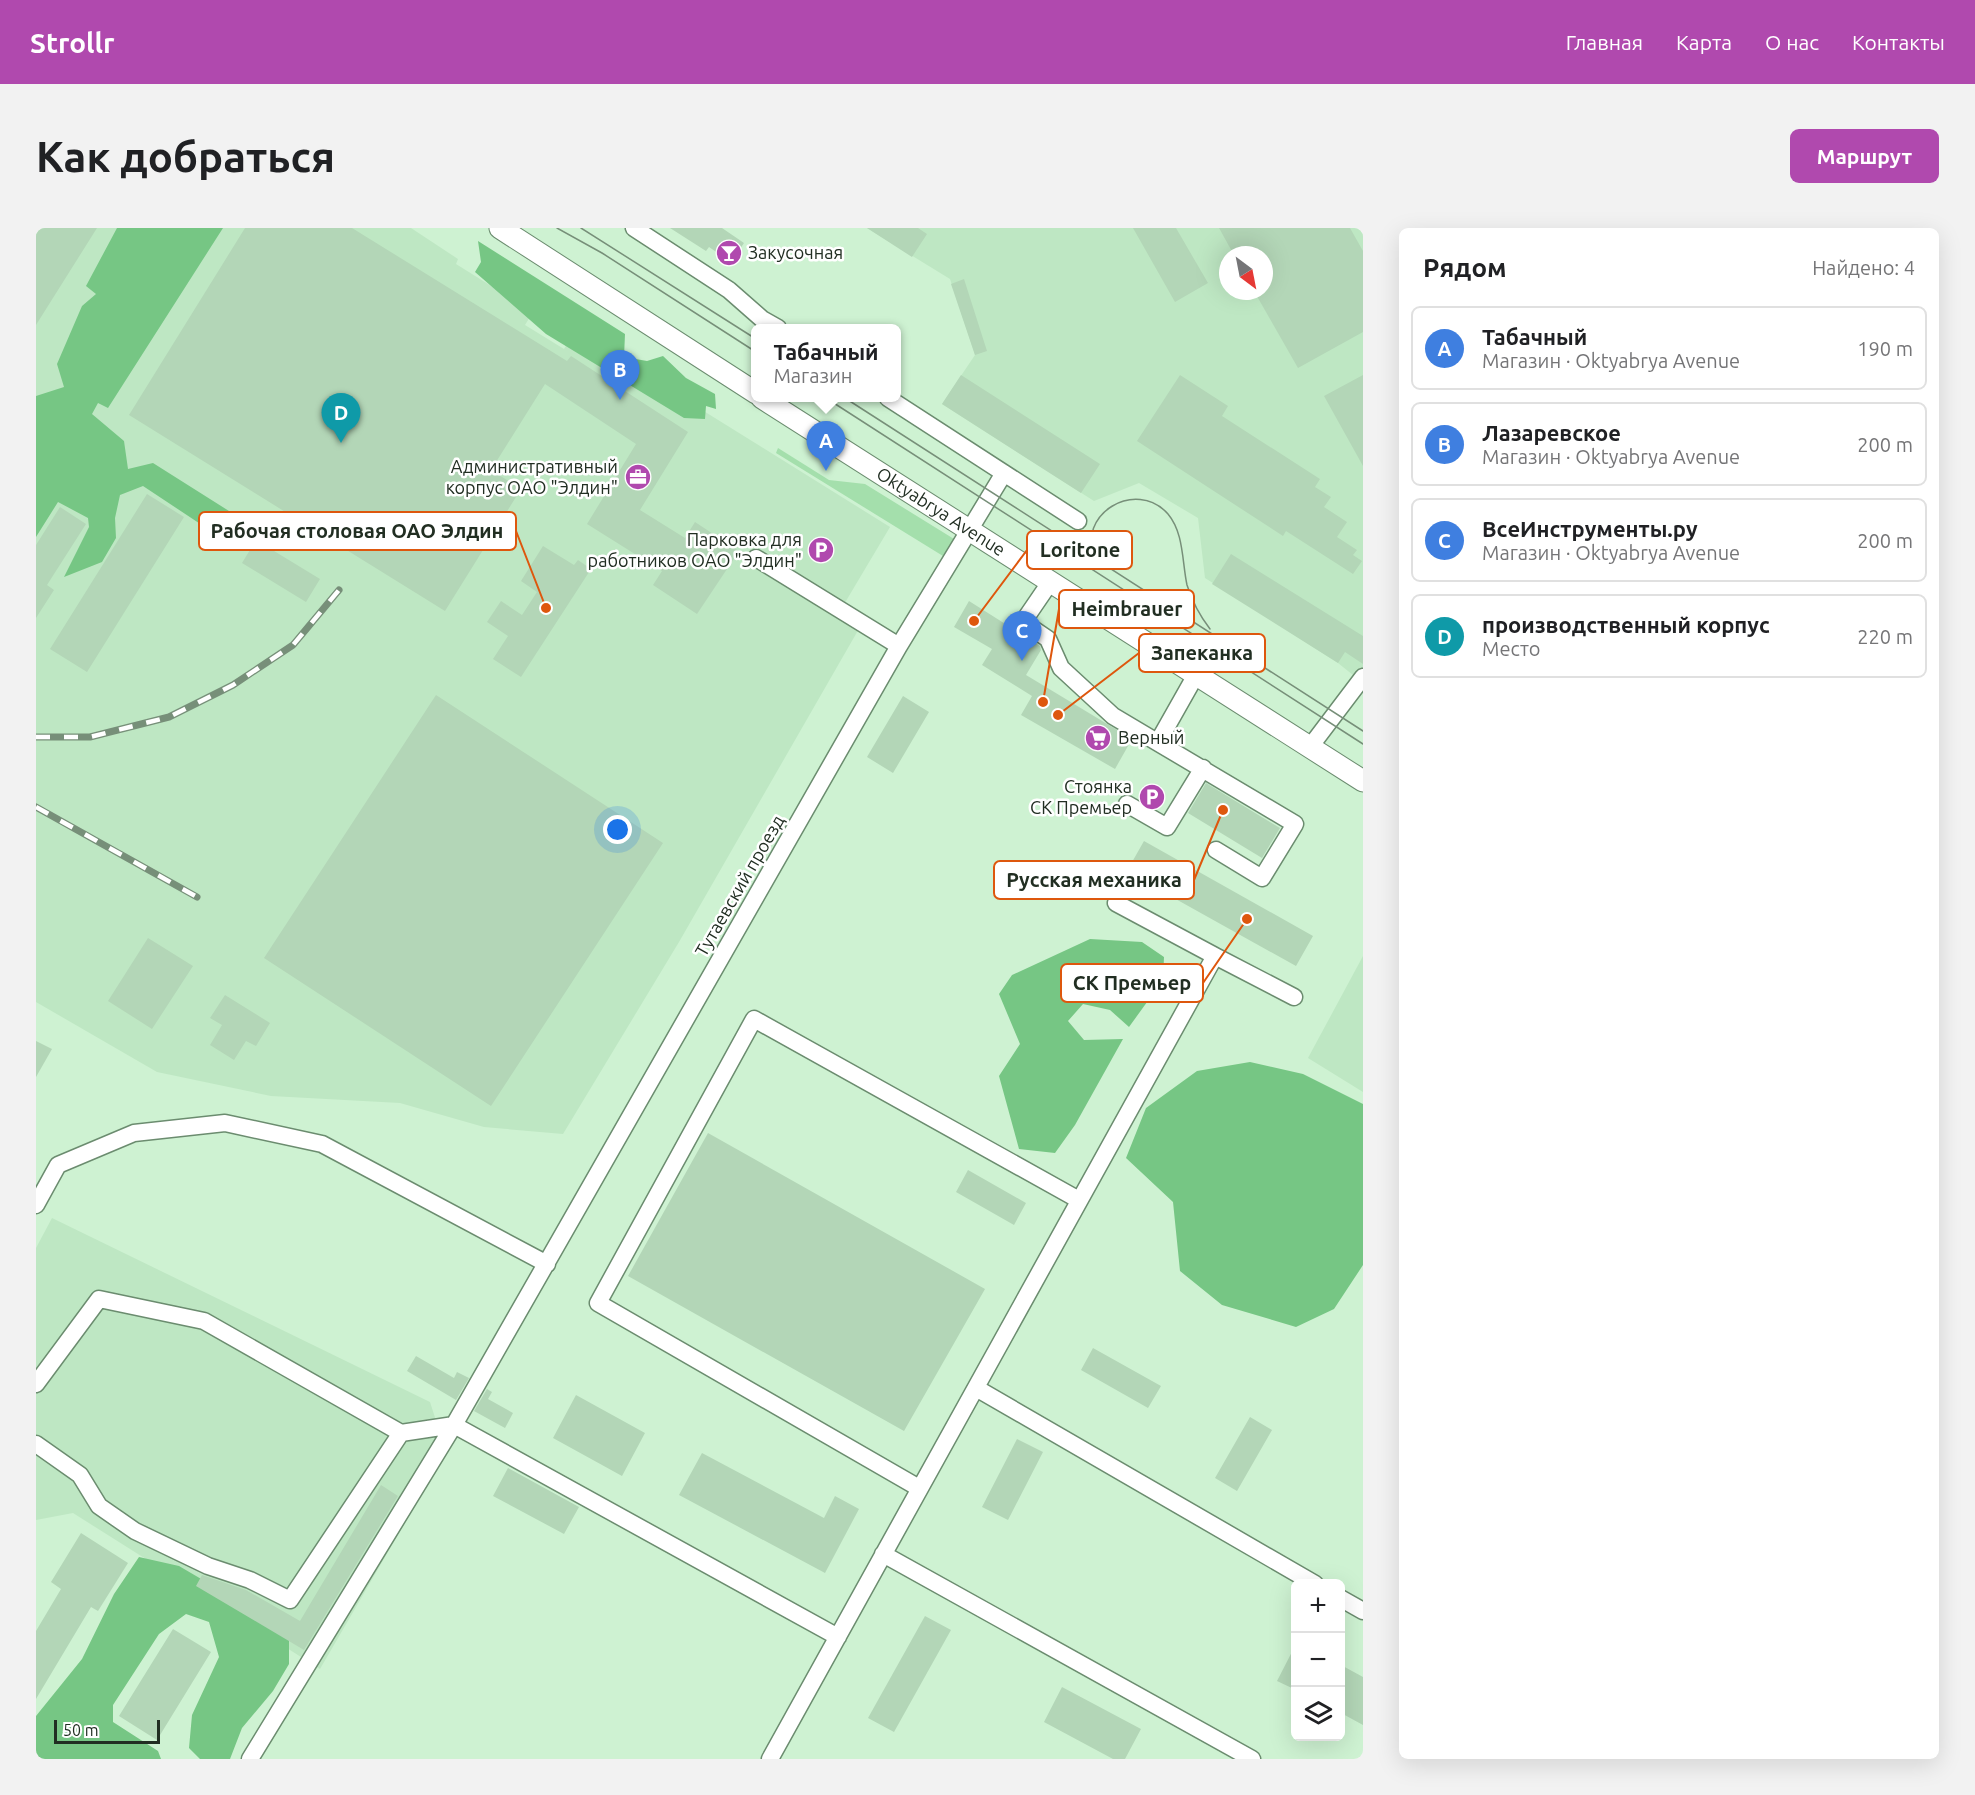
<!DOCTYPE html>
<html lang="ru">
<meta charset="utf-8">
<style>
:root{--surface:#fff;--page:#f2f2f2;--text:#202124;--muted:#757577;--line:#e0e0e0;--accent:#b049ae}
body{margin:0;font-family:Ubuntu,sans-serif;background:var(--page);color:var(--text)}
.controls{position:absolute;right:18px;bottom:18px;display:grid;overflow:hidden;border-radius:9px;box-shadow:0 6px 24px #0002}
.controls button{width:54px;height:54px;display:grid;place-items:center;padding:0;border:0;border-bottom:2px solid var(--line);background:var(--surface);color:var(--text);font:30px sans-serif}
.compass{position:absolute;left:1183px;top:18px;width:54px;height:54px;border-radius:50%;background:var(--surface);box-shadow:0 6px 24px #0002;rotate:148deg}
.scale{position:absolute;left:18px;bottom:15px;width:106px;box-sizing:border-box;padding-left:6px;border:3px solid #212e22;border-top:0;font-size:16px;line-height:21px;white-space:nowrap;color:#212e22;-webkit-text-stroke:4px #fff;paint-order:stroke}
.you{position:absolute;left:582px;top:602px;width:21px;height:21px;margin:-15px;border:4px solid #fff;border-radius:50%;background:#1a73e8;box-shadow:0 0 0 9px #1a73e833}
.badge{display:grid;place-items:center;width:39px;height:39px;border-radius:50%;background:var(--accent);color:#fff;font-size:20px;font-weight:700}
.pin{position:absolute;translate:-50% -50px;filter:drop-shadow(0 2px 3px #0008)}
.pin::after{content:'';position:absolute;top:32px;width:21px;height:18px;background:inherit;clip-path:polygon(0 0,100% 0,50% 100%)}
.popup{position:absolute;left:715px;top:96px;width:150px;height:78px;box-sizing:border-box;display:grid;place-content:center;border-radius:9px;background:var(--surface);filter:drop-shadow(0 2px 4px #0005);font-size:20px;white-space:nowrap;color:var(--muted)}
.popup b{font-size:22px;color:var(--text)}
.popup::after{content:'';position:absolute;left:50%;top:100%;margin-left:-12px;border:12px solid transparent;border-top-color:var(--surface)}
.list{margin:0;padding:0;list-style:none}
h2{display:flex;justify-content:space-between;align-items:center;height:78px;margin:0;padding:0 24px;font-size:26px}
h2 small{font-size:20px;font-weight:400;color:var(--muted)}
.list li{display:grid;grid-template-columns:39px 1fr auto;gap:18px;align-items:center;box-sizing:border-box;height:84px;margin:0 12px 12px;padding:0 12px;border:2px solid var(--line);border-radius:9px}
.list b{display:block;font-size:22px;white-space:nowrap}
.list p{margin:0;font-size:20px;white-space:nowrap;color:var(--muted)}
.list em{font-size:20px;font-style:normal;color:var(--muted)}
.icon{flex:none;width:33px;height:33px;fill:none;stroke:currentColor;stroke-width:2;stroke-linecap:round;stroke-linejoin:round}
.map{position:relative;flex:none;width:1327px;height:1531px;overflow:hidden;border-radius:9px}
header{display:flex;align-items:center;gap:36px;box-sizing:border-box;height:84px;padding:0 30px;background:var(--accent);color:#fff}
header strong{font-size:28px}
nav{display:flex;gap:33px;margin-inline-start:auto;font-size:21px}
.intro{display:flex;align-items:center;justify-content:space-between;box-sizing:border-box;height:144px;padding:0 36px}
h1{margin:0;font-size:42px}
.button{padding:15px 27px;border-radius:9px;background:var(--accent);color:#fff;font-size:21px;font-weight:700}
main{display:flex;gap:36px;padding:0 36px}
aside{flex:1;background:var(--surface);border-radius:9px;box-shadow:0 6px 24px #0002}
.map>svg:first-child{display:block}
.built{fill:#bee7c3;fill-rule:evenodd}
.green{fill:#a4dfac}
.forest{fill:#76c684}
.building{fill:#b3d6b7}
.lines{fill:none;stroke-linecap:round;stroke-linejoin:round}
.minor-casing{stroke:#6b8c6f;stroke-width:19}
.major-casing{stroke:#6b8c6f;stroke-width:23}
.minor{stroke:#fff;stroke-width:16}
.major{stroke:#fff;stroke-width:21}
.tram{stroke:#778f79;stroke-width:1.5}
.rail-casing{stroke:#778f79;stroke-width:7}
.rail{stroke:#fff;stroke-width:4.5;stroke-dasharray:14;stroke-linecap:butt}
.labels{text-anchor:middle;stroke-width:5;stroke-linejoin:round;paint-order:stroke}
.poi-label{font-size:18px;fill:#212e22;stroke:#fff;text-anchor:end}
.street-label{font-size:18px;fill:#212e22;stroke:#fff}
.leader{fill:none;stroke:#de570d;stroke-width:2}
.callout-dot{fill:#de570d;stroke:#fff;stroke-width:2}
.callout{fill:#fff;stroke:#de570d;stroke-width:2}
.callout-label{font-size:20px;text-anchor:middle;font-weight:bold;fill:#212e22}
</style>
<header>
<strong>Strollr</strong>
<nav><a>Главная</a><a>Карта</a><a>О нас</a><a>Контакты</a></nav>
</header>
<div class="intro"><h1>Как добраться</h1><a class="button">Маршрут</a></div>
<main>
<div class="map">
<svg width="1327" height="1531" viewBox="0 0 1327 1531">
<rect width="100%" height="100%" fill="#cef2d2"/>
<path class="built" d="M0 0H375L422 31 420 36 497 84 489 97 528 121 535 110 658 177 854 299 807 378 828 392 643 714 527 906 448 899 364 875 235 868 121 844 0 774Z
M831 0H1327V455L1302 435 1169 350 1162 290 1103 255 1058 273 906 176 939 127 914 51ZM1192 27H1228V63H1192Z
M1327 728V864L1272 830Z
M16 990 394 1174 410 1224 284 1441 37 1285 0 1292V1020Z"/>
<path class="green" d="M742 220 793 252 829 256 918 311 907 328 740 225Z"/>
<path class="forest" d="M81 0H187L72 180 62 175 56 186 88 213 92 241 117 235 212 295 205 314 193 315 107 258 84 267 79 290 80 310 66 334 28 349 53 299 52 290 22 274 0 309V168L28 159 21 136 46 78 60 66 50 58Z
M442 13 589 106 588 129 611 133 627 128 650 150 679 166 680 181 670 178 669 191 648 190 510 106 439 44 445 34Z
M1054 711 1106 714 1128 729 1127 752 1093 799 1074 782 1047 776 1032 793 1048 812 1087 811 1039 897 1019 925 983 921 963 848 984 816 963 766 976 747Z
M1214 834 1267 846 1327 876V1037L1298 1081 1260 1099 1186 1077 1144 1043 1137 974 1090 930 1110 880 1161 843Z
M103 1329 143 1338 213 1379 253 1412V1436L237 1463 206 1500 194 1531H164L153 1520 156 1487 183 1429 173 1394 150 1386 123 1406 77 1477V1494L122 1523 125 1531H0V1488L46 1431 78 1366Z"/>
<path class="building" d="M0 0H61L0 97Z
M209 0H316L531 133 535 128 652 204 604 282 649 310 659 294 703 323 661 386 617 357 626 343 551 296 600 216 509 156 455 242 485 261 409 383 93 187Z
M634 0H686L708 15 695 34 673 19 670 23Z
M831 0H882L891 6 876 29Z
M1097 0H1140L1172 55 1139 74Z
M1183 0H1314L1327 23V104L1262 140 1218 63H1228V27H1198Z
M928 51 951 123 939 127 915 56Z
M925 147 1064 236 1045 265 906 176Z
M1144 147 1192 178 1186 188 1284 251 1279 259 1295 269 1288 279 1311 294 1301 309 1321 322 1317 327 1326 333 1317 346 1250 303 1247 308 1101 213Z
M1327 147V238L1288 168Z
M111 266 148 289 51 444 14 421Z
M24 279 50 296 11 357 18 362 0 390V317Z
M220 312 284 351 270 374 206 335Z
M507 318 538 337 542 332 555 341 485 449 457 431 472 408 451 394 465 373 486 387 501 364 485 353Z
M1195 326 1327 408V436L1309 424 1302 435 1176 356Z
M933 373 1004 418 1005 422 990 447 1096 511 1079 541 985 487 996 468 946 437 956 421 918 399Z
M400 467 627 615 455 878 228 730Z
M867 468 893 484 857 545 831 529Z
M1170 555 1244 600 1226 630 1152 585Z
M1108 613 1277 708 1260 738 1111 655 1104 669 1083 657Z
M112 710 157 738 116 801 72 773Z
M189 767 234 795 220 818 210 813 198 832 174 817 186 797 174 790Z
M0 813 16 821 0 849Z
M672 905 949 1061 868 1203 592 1048Z
M932 942 990 975 978 997 920 964Z
M1057 1120 1125 1158 1112 1180 1045 1142Z
M380 1128 418 1150 421 1144 433 1150 420 1172 371 1143Z
M451 1161 456 1164 452 1171 477 1185 469 1200 438 1183Z
M540 1167 609 1205 586 1248 517 1210Z
M1214 1189 1236 1202 1201 1263 1179 1250Z
M981 1211 1007 1224 972 1292 946 1279Z
M666 1225 788 1290 799 1268 823 1281 789 1345 643 1267Z
M472 1240 543 1279 528 1306 457 1268Z
M345 1257 362 1268 268 1422 160 1358 166 1347 210 1362 264 1393Z
M45 1305 92 1335 62 1383 55 1379 0 1471V1403L25 1361 15 1354Z
M889 1388 915 1402 858 1504 832 1490Z
M137 1401 175 1424 121 1512 83 1488Z
M1260 1416V1462L1241 1453Z
M1305 1437 1327 1449V1497L1305 1485Z
M1026 1459 1105 1501 1089 1531H1077L1008 1494Z"/>
<g class="lines">
<g class="minor-casing">
<path id="minor" d="M598 0 693 62 726 91 742 100
M852 170 1042 293
M720 330 863 418
M1015 353 987 394 1012 411 1025 440 1077 488 1259 596 1226 650 1180 622
M1122 514 1161 445
M1274 519 1327 449
M1091 576 1131 599 1167 540
M1080 675 1179 728
M0 977 22 937 98 905 189 895 286 916 511 1036
M0 1156 63 1071 168 1093 365 1205 418 1197 802 1409
M940 1160 1279 1356
M0 1216 44 1247 63 1278 99 1303 172 1338 214 1352 254 1372 365 1205
M883 1260 562 1075 718 791 1043 972
M847 1326 1216 1531
M1304 1370 1327 1383
M214 1531 418 1197 863 418 968 245
M734 1531 1179 728 1258 769"/>
</g>
<g class="major-casing">
<g id="major">
<path d="M464 0 720 165"/>
<path id="s1" d="M726 170 1327 553"/>
</g>
</g>
<use href="#minor" class="minor"/>
<use href="#major" class="major"/>
<path class="tram" d="M521 0 566 25 720 124
M545 0 720 111
M790 170 1327 516
M809 170 1327 503
M1059 332C1039 286 1100 250 1132 286 1148 305 1146 334 1151 357 1156 373 1164 388 1174 401"/>
<g class="rail-casing">
<path id="rail" d="M0 509H54L133 489 197 457 257 417 303 362
M0 579 161 669"/>
</g>
<use href="#rail" class="rail"/>
</g>
<defs>
<g id="bar-disc" transform="scale(1.35)"><circle r="9.5" fill="#b049ae" stroke="#fff"/><path d="M-6-5H6L.8 .8V4.5H3.5V6h-7V4.5H-.8V.8Z" fill="#fff"/></g>
<g id="office-disc" transform="scale(1.35)"><circle r="9.5" fill="#b049ae" stroke="#fff"/><path d="M-6-3h4V-5.5h4V-3h4V5H-6ZM-1-4.5V-3h2v-1.5ZM-6 0V1H6V0Z" fill="#fff"/></g>
<g id="parking-disc" transform="scale(1.35)"><circle r="9.5" fill="#b049ae" stroke="#fff"/><path d="M-3.5-5.5H1a3.5 3.5 0 0 1 0 7H-1V5.5H-3.5ZM-1-3.4V-.6H.8a1.4 1.4 0 0 0 0-2.8Z" fill="#fff"/></g>
<g id="supermarket-disc" transform="scale(1.35)"><circle r="9.5" fill="#b049ae" stroke="#fff"/><path d="M-6-5.5h2.5l.6 2H6L4.5 2H-2.5L-4.4-4H-6ZM-1.5 3.2a1.3 1.3 0 1 0 .1 0ZM3 3.2a1.3 1.3 0 1 0 .1 0Z" fill="#fff"/></g>
</defs>
<g fill-rule="evenodd">
<use href="#bar-disc" x="693" y="25"/>
<use href="#office-disc" x="602" y="249"/>
<use href="#parking-disc" x="785" y="322"/>
<use href="#supermarket-disc" x="1062" y="510"/>
<use href="#parking-disc" x="1116" y="569"/>
</g>
<g class="labels">
<g class="poi-label">
<text x="712" y="31" text-anchor="start">Закусочная</text>
<text x="582" y="245">Административный<tspan x="582" dy="21">корпус ОАО "Элдин"</tspan></text>
<text x="766" y="318">Парковка для<tspan x="766" dy="21">работников ОАО "Элдин"</tspan></text>
<text x="1082" y="516" text-anchor="start">Верный</text>
<text x="1096" y="565">Стоянка<tspan x="1096" dy="21">СК Премьер</tspan></text>
</g>
<g class="street-label">
<text dy="6" stroke="none"><textPath href="#s1" startOffset="212">Oktyabrya Avenue</textPath></text>
<text transform="translate(704 658) rotate(-60)" y="6">Тутаевский проезд</text>
</g>
</g>
<path class="leader" d="M510 380L480 303M938 393L991 322M1007 474L1023 381M1022 487L1103 425M1187 582L1158 652M1211 691L1167 755"/>
<g class="callout-dot">
<circle cx="510" cy="380" r="6"/>
<circle cx="938" cy="393" r="6"/>
<circle cx="1007" cy="474" r="6"/>
<circle cx="1022" cy="487" r="6"/>
<circle cx="1187" cy="582" r="6"/>
<circle cx="1211" cy="691" r="6"/>
</g>
<g class="callout">
<rect x="163" y="284" width="317" height="38" rx="6"/>
<rect x="991" y="303" width="105" height="38" rx="6"/>
<rect x="1023" y="362" width="135" height="38" rx="6"/>
<rect x="1103" y="406" width="126" height="38" rx="6"/>
<rect x="958" y="633" width="200" height="38" rx="6"/>
<rect x="1025" y="736" width="142" height="38" rx="6"/>
</g>
<g class="callout-label">
<text x="321" y="310">Рабочая столовая ОАО Элдин</text>
<text x="1044" y="329">Loritone</text>
<text x="1091" y="388">Heimbrauer</text>
<text x="1166" y="432">Запеканка</text>
<text x="1058" y="659">Русская механика</text>
<text x="1096" y="762">СК Премьер</text>
</g>
</svg>
<div class="controls">
<button>+</button>
<button>−</button>
<button><svg class="icon" aria-label="layers" viewBox="0 0 24 24"><path d="M12 4l9 5-9 5-9-5zM3 14l9 5 9-5"/></svg></button>
</div>
<svg class="compass" viewBox="-18 -18 36 36"><path d="M0-13l5 13h-10z" fill="#e53935"/><path d="M0 13l5-13h-10z" fill="#757577"/></svg>
<div class="scale">50 m</div>
<div class="you"></div>
<div class="pin badge" style="left:790px;top:243px;background:#3f7fe0">A</div>
<div class="popup"><b>Табачный</b>Магазин</div>
<div class="pin badge" style="left:584px;top:172px;background:#3f7fe0">B</div>
<div class="pin badge" style="left:986px;top:433px;background:#3f7fe0">C</div>
<div class="pin badge" style="left:305px;top:215px;background:#0f9aa8">D</div>
</div>
<aside>
<h2>Рядом<small>Найдено: 4</small></h2>
<ul class="list">
<li><span class="badge" style="background:#3f7fe0">A</span><div><b>Табачный</b><p>Магазин · Oktyabrya Avenue</p></div><em>190 m</em></li>
<li><span class="badge" style="background:#3f7fe0">B</span><div><b>Лазаревское</b><p>Магазин · Oktyabrya Avenue</p></div><em>200 m</em></li>
<li><span class="badge" style="background:#3f7fe0">C</span><div><b>ВсеИнструменты.ру</b><p>Магазин · Oktyabrya Avenue</p></div><em>200 m</em></li>
<li><span class="badge" style="background:#0f9aa8">D</span><div><b>производственный корпус</b><p>Место</p></div><em>220 m</em></li>
</ul>
</aside>
</main>
